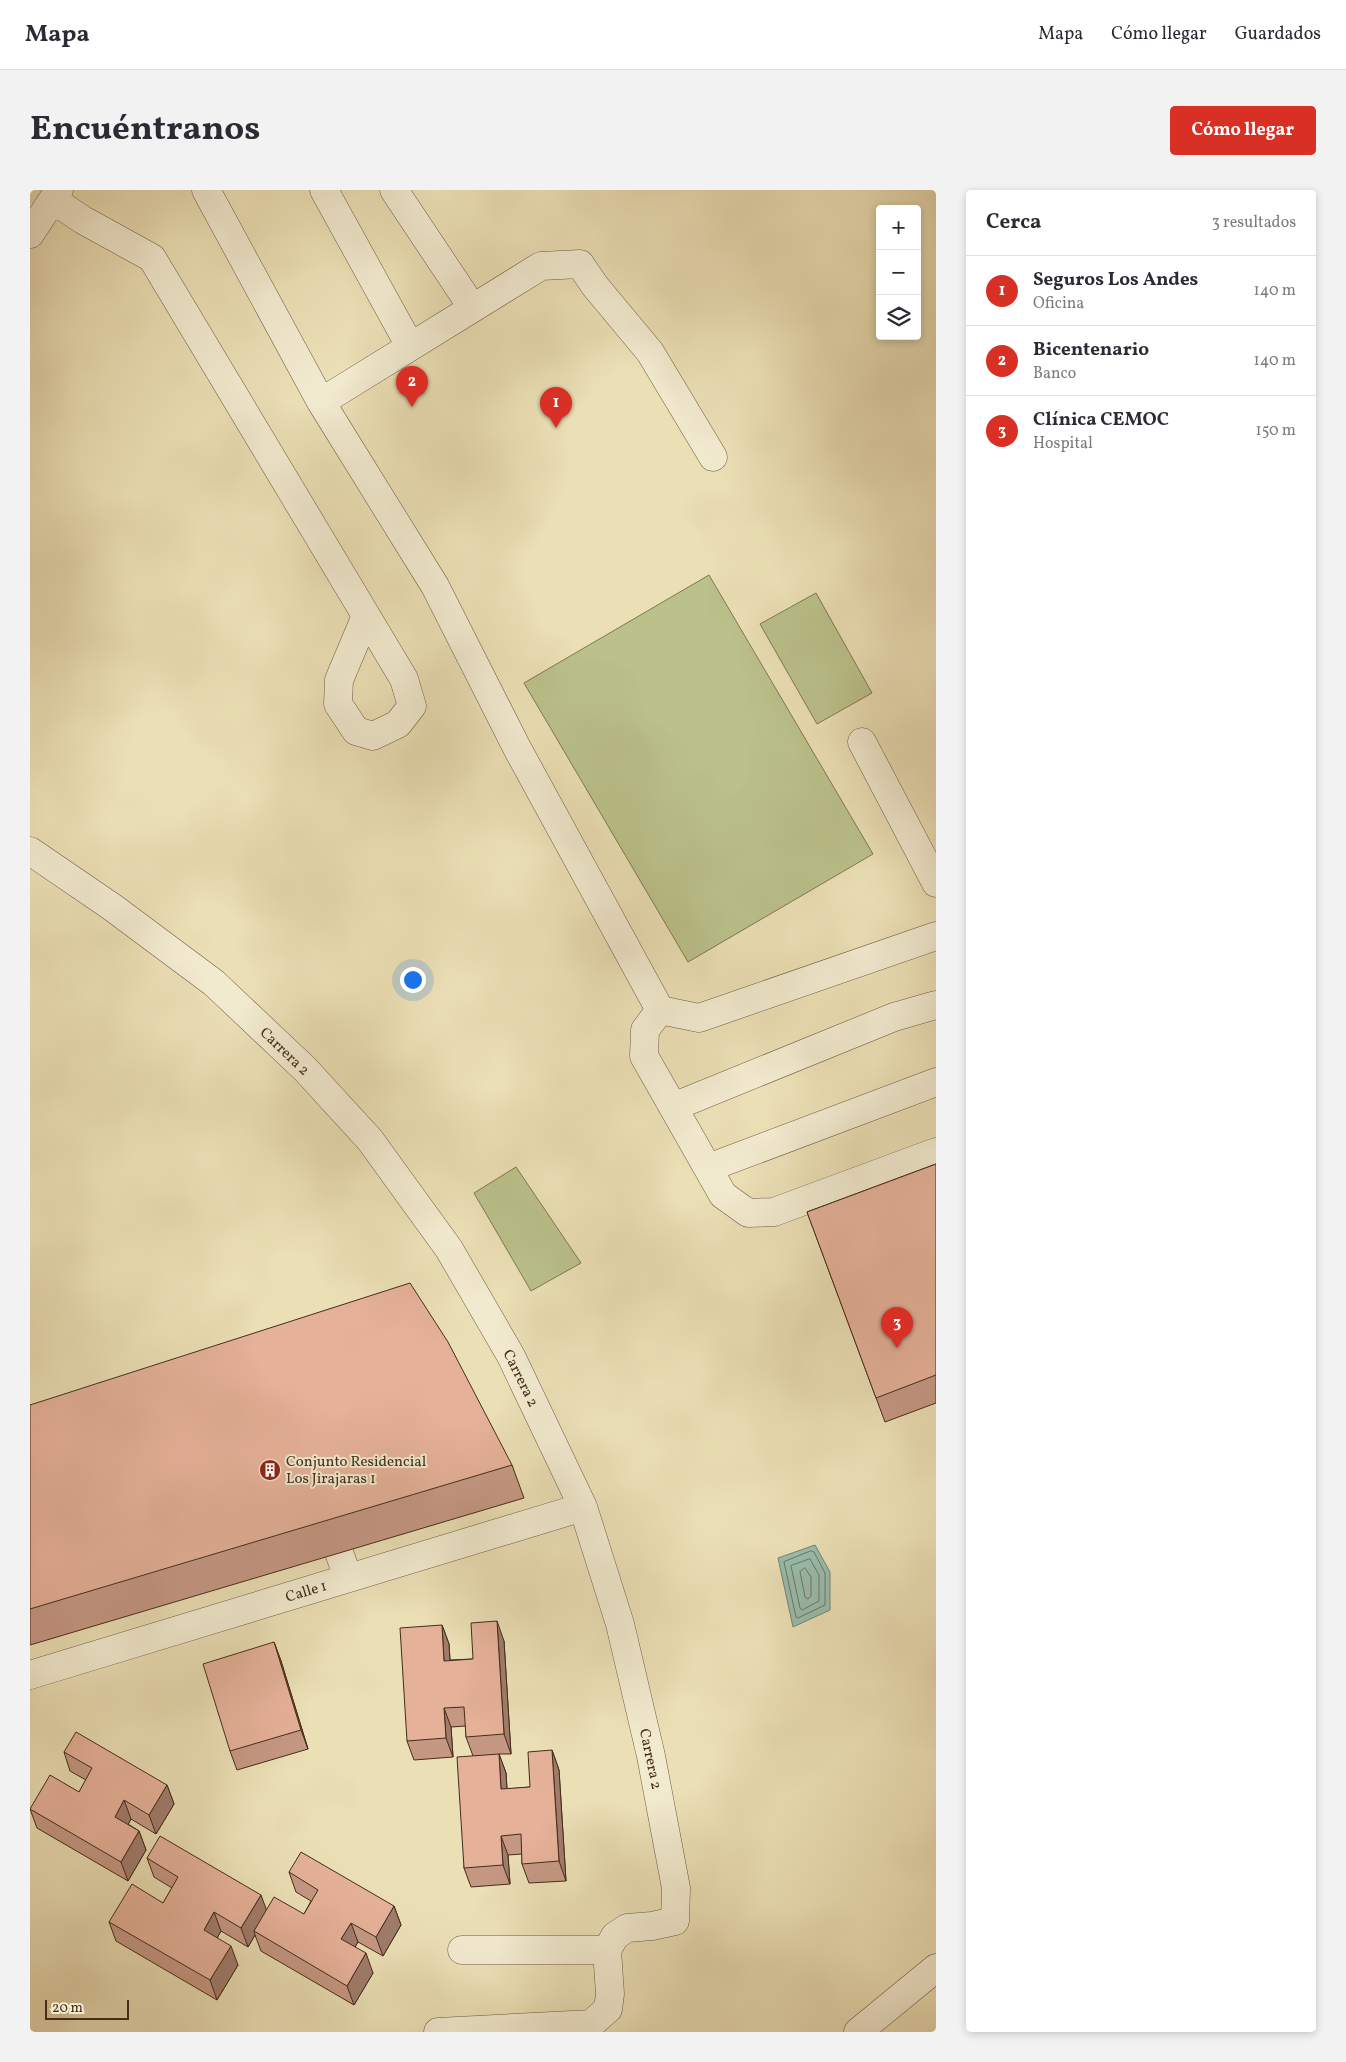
<!DOCTYPE html>
<html lang="es">
<meta charset="utf-8">
<style>
:root{--surface:#fff;--page:#f2f2f3;--text:#2b2b33;--muted:#7c7c81;--line:#e1e1e2;--accent:#d93025}
body{margin:0;font-family:Vollkorn,serif;background:var(--page);color:var(--text)}
.controls{position:absolute;right:15px;top:15px;display:grid;overflow:hidden;border-radius:5px;box-shadow:0 2px 8px #0003}
.controls button{width:45px;height:45px;display:grid;place-items:center;padding:0;border:0;border-bottom:1px solid var(--line);background:var(--surface);color:var(--text);font:25px sans-serif}
.scale{position:absolute;left:15px;bottom:12px;width:84px;box-sizing:border-box;padding-left:5px;border:2px solid #442d1a;border-top:0;font-size:14px;line-height:18px;white-space:nowrap;color:#442d1a;-webkit-text-stroke:4px #f2eacf;paint-order:stroke}
.you{position:absolute;left:382px;top:789px;width:18px;height:18px;margin:-12px;border:4px solid #fff;border-radius:50%;background:#1a73e8;box-shadow:0 0 0 8px #1a73e833}
.badge{display:grid;place-items:center;width:32px;height:32px;border-radius:50%;background:var(--accent);color:#fff;font-size:16px;font-weight:700}
.pin{position:absolute;translate:-50% -41px;filter:drop-shadow(0 1px 2px #0008)}
.pin::after{content:'';position:absolute;top:26px;width:18px;height:15px;background:inherit;clip-path:polygon(0 0,100% 0,50% 100%)}
.list{margin:0;padding:0;list-style:none}
h2{display:flex;justify-content:space-between;align-items:center;height:65px;margin:0;padding:0 20px;font-size:21px}
h2 small{font-size:16px;font-weight:400;color:var(--muted)}
.list li{display:grid;grid-template-columns:32px 1fr auto;gap:15px;align-items:center;box-sizing:border-box;height:70px;padding:0 20px;border-top:1px solid var(--line)}
.list b{display:block;font-size:19px;white-space:nowrap}
.list p{margin:0;font-size:16px;white-space:nowrap;color:var(--muted)}
.list em{font-size:16px;font-style:normal;color:var(--muted)}
.icon{flex:none;width:28px;height:28px;fill:none;stroke:currentColor;stroke-width:2;stroke-linecap:round;stroke-linejoin:round}
.map{position:relative;flex:none;width:906px;height:1842px;overflow:hidden;border-radius:5px}
header{display:flex;align-items:center;gap:30px;box-sizing:border-box;height:70px;padding:0 25px;background:var(--surface);border-bottom:1px solid var(--line)}
header strong{font-size:24px}
nav{display:flex;gap:28px;margin-inline-start:auto;font-size:18px}
.intro{display:flex;align-items:center;justify-content:space-between;box-sizing:border-box;height:120px;padding:0 30px}
h1{margin:0;font-size:35px}
.button{padding:12px 22px;border-radius:5px;background:var(--accent);color:#fff;font-size:18px;font-weight:700}
main{display:flex;gap:30px;padding:0 30px}
aside{flex:1;background:var(--surface);border-radius:5px;box-shadow:0 2px 8px #0003}
.map>svg:first-child{display:block}
.green{fill:#bbc18b;stroke:#807752}
.water{fill:#98bdad;stroke:#768372}
.lines{fill:none;stroke-linecap:round;stroke-linejoin:round}
.shore{stroke:#6e7564;stroke-width:1}
.minor-casing{stroke:#6e5a41;stroke-width:29}
.minor{stroke:#f2eacf;stroke-width:28}
.wall{fill:#c59884;stroke:#442d1a}
.shaded-wall{fill:#a07c6b;stroke:#442d1a}
.building{fill:#e5b199;stroke:#442d1a}
.labels{text-anchor:middle;stroke-width:4;stroke-linejoin:round;paint-order:stroke}
.street-label{font-size:15px;fill:#442d1a;stroke:#f2eacf}
.poi-label{font-size:15px;fill:#442d1a;stroke:#f2eacf;text-anchor:start}
</style>
<header>
<strong>Mapa</strong>
<nav><a>Mapa</a><a>Cómo llegar</a><a>Guardados</a></nav>
</header>
<div class="intro"><h1>Encuéntranos</h1><a class="button">Cómo llegar</a></div>
<main>
<div class="map">
<svg width="906" height="1842" viewBox="0 0 906 1842">
<rect width="100%" height="100%" fill="#ebdfb5"/>
<filter id="stains"><feTurbulence type="fractalNoise" baseFrequency=".004" numOctaves="4"/><feColorMatrix values="0 0 0 0 .2 0 0 0 0 .09 0 0 0 0 .02 0 0 0 .5 -.17"/></filter>
<radialGradient id="worn" r=".72"><stop offset=".6" stop-color="#630" stop-opacity="0"/><stop offset="1" stop-color="#630" stop-opacity=".3"/></radialGradient>
<path class="green" d="M679 385 843 664 658 772 494 493Z
M786 403 842 503 787 534 730 434Z
M486 977 551 1073 501 1101 444 1003Z"/>
<path class="water" d="M785 1355 800 1382V1420L763 1437 748 1368Z"/>
<g class="lines">
<path class="shore" d="M781 1361 784 1362 795 1383V1415L768 1428 766 1427 754 1372Z
M780 1369 789 1385V1411L772 1420 770 1418 761 1376Z
M775 1378 781 1387V1406L778 1409 775 1407 770 1382Z"/>
<g class="minor-casing">
<path id="minor" d="M176 0 291 212 405 396 487 558 630 820 669 828 906 746
M294 0 380 156
M364 0 442 117
M23 10 53 30 122 68 374 489 382 516 368 534 343 546 326 541 308 514 309 490 336 426
M0 44 29 0
M291 212 511 76 550 74 565 96 620 162 683 267
M832 552 906 693
M0 661 82 717 184 793 275 879 340 950 419 1059 481 1166 553 1317 590 1434 621 1566 646 1698 645 1731 622 1736 597 1738 585 1746 577 1760 580 1804 578 1819 561 1834 408 1842
M630 820 615 840 614 866 693 1005 718 1023 744 1022 906 962
M643 917 864 827 906 815
M678 978 906 892
M297 1328 318 1388
M0 1485 553 1317
M432 1760H577
M828 1842 906 1778"/>
</g>
<use href="#minor" class="minor"/>
</g>
<path class="wall" d="M906 974V1213L855 1232 777 1022Z
M0 1215 482 1275 494 1308 0 1455Z
M412 1435 419 1454 420 1470 443 1469 474 1451 481 1564H469L476 1583 477 1599 500 1597 522 1560 529 1580 536 1691 499 1693 492 1674V1664L478 1665 480 1694 441 1697 434 1678 443 1566 436 1547V1536L421 1537 423 1567 384 1570 377 1551Z
M244 1452 251 1471 278 1559 207 1580 200 1561Z
M34 1562 137 1595 144 1614 126 1644 101 1629 98 1634 109 1641 116 1660 98 1691 7 1638 0 1619 49 1602 56 1590 40 1581Z
M117 1668 236 1720 274 1724 281 1711 266 1702 259 1682 364 1716 371 1735 353 1766 328 1752 325 1757 343 1783 324 1815 231 1761 225 1745 218 1757 191 1741 187 1748 208 1775 187 1810 86 1751 79 1732 133 1713 142 1698 124 1687Z"/>
<path class="shaded-wall" d="M467 1431 474 1451 481 1564 474 1544Z
M412 1435 419 1454 421 1490 414 1471Z
M244 1452 251 1471 278 1559 271 1540Z
M414 1518 421 1537 423 1567 416 1548Z
M522 1560 529 1580 536 1691 529 1671Z
M469 1564 476 1583 478 1618 471 1599Z
M137 1595 144 1614 126 1644 119 1625Z
M94 1610 101 1629 92 1646 85 1627Z
M109 1641 116 1660 98 1691 91 1672Z
M471 1646 478 1665 480 1694 473 1675Z
M231 1705 238 1724 224 1741 225 1745 218 1757 211 1738Z
M364 1716 371 1735 353 1766 346 1747Z
M184 1722 191 1741 181 1759 174 1740Z
M321 1733 328 1752 318 1768 311 1749Z
M201 1756 208 1775 187 1810 180 1790Z
M336 1763 343 1783 324 1815 317 1796Z"/>
<path class="building" d="M906 974V1185L846 1208 777 1022Z
M380 1093 418 1152 482 1275 0 1419V1215Z
M467 1431 474 1544 436 1547 434 1517 414 1518 416 1548 377 1551 370 1438 412 1435 414 1471 443 1469 441 1433Z
M244 1452 271 1540 200 1561 173 1474Z
M46 1542 137 1595 119 1625 94 1610 85 1627 109 1641 91 1672 0 1619 20 1585 49 1602 62 1578 34 1562Z
M522 1560 529 1671 492 1674 491 1644 471 1646 473 1675 434 1678 427 1567 469 1564 471 1599 500 1597 498 1562Z
M130 1646 231 1705 211 1738 184 1722 174 1740 201 1756 180 1790 79 1732 102 1694 133 1713 148 1687 117 1668Z
M271 1662 364 1716 346 1747 321 1733 311 1749 336 1763 317 1796 224 1741 244 1707 274 1724 288 1700 259 1682Z"/>
<defs>
<g id="building-disc" transform="scale(1.125)"><circle r="9.5" fill="#8f2418" stroke="#f2eacf"/><path d="M-4-6H4V6H1V3H-1V6H-4ZM-2.5-4.3h1.7v1.8h-1.7ZM.8-4.3h1.7v1.8H.8ZM-2.5-1h1.7V.8h-1.7ZM.8-1h1.7V.8H.8Z" fill="#fff"/></g>
</defs>
<g fill-rule="evenodd">
<use href="#building-disc" x="240" y="1280"/>
</g>
<g class="labels">
<g class="street-label">
<text transform="translate(255 861) rotate(44)" y="5">Carrera 2</text>
<text transform="translate(491 1188) rotate(64)" y="5">Carrera 2</text>
<text transform="translate(276 1401) rotate(-17)" y="5">Calle 1</text>
<text transform="translate(621 1569) rotate(78)" y="5">Carrera 2</text>
</g>
<g class="poi-label">
<text x="256" y="1276">Conjunto Residencial<tspan x="256" dy="17">Los Jirajaras 1</tspan></text>
</g>
</g>
<rect width="100%" height="100%" filter="url(#stains)"/>
<rect width="100%" height="100%" fill="url(#worn)"/>
</svg>
<div class="controls">
<button>+</button>
<button>−</button>
<button><svg class="icon" aria-label="layers" viewBox="0 0 24 24"><path d="M12 4l9 5-9 5-9-5zM3 14l9 5 9-5"/></svg></button>
</div>
<div class="scale">20 m</div>
<div class="you"></div>
<div class="pin badge" style="left:526px;top:238px">1</div>
<div class="pin badge" style="left:382px;top:217px">2</div>
<div class="pin badge" style="left:867px;top:1158px">3</div>
</div>
<aside>
<h2>Cerca<small>3 resultados</small></h2>
<ul class="list">
<li><span class="badge">1</span><div><b>Seguros Los Andes</b><p>Oficina</p></div><em>140 m</em></li>
<li><span class="badge">2</span><div><b>Bicentenario</b><p>Banco</p></div><em>140 m</em></li>
<li><span class="badge">3</span><div><b>Clínica CEMOC</b><p>Hospital</p></div><em>150 m</em></li>
</ul>
</aside>
</main>
